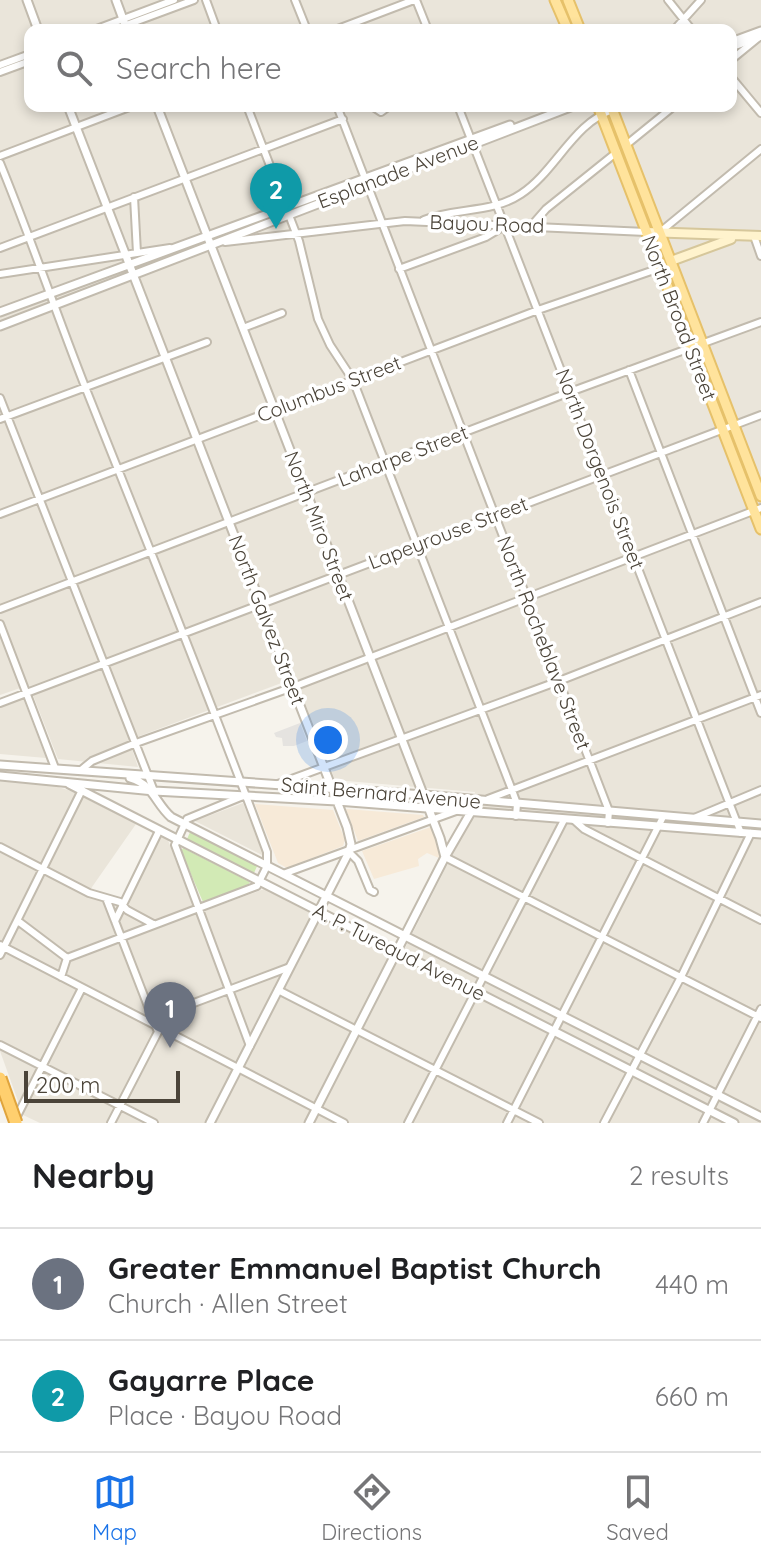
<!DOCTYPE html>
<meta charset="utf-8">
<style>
:root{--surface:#fff;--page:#f6f6f6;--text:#202124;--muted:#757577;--line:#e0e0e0;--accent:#1a73e8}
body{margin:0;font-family:Quicksand,sans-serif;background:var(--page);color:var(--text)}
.scale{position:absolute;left:24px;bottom:20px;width:156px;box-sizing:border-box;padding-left:8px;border:4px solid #4b4439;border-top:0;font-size:22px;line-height:28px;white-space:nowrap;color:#4b4439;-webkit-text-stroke:6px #fff;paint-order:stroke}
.you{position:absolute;left:328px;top:740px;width:28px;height:28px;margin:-20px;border:6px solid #fff;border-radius:50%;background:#1a73e8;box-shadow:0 0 0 12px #1a73e833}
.badge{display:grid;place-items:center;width:52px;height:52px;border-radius:50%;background:var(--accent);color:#fff;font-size:26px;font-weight:700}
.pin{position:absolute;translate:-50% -66px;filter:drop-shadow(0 2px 4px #0008)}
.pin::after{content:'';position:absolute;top:42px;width:28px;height:24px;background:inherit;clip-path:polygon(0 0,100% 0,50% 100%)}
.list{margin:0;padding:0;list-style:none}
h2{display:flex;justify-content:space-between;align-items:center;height:104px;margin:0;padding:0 32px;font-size:34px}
h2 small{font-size:26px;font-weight:400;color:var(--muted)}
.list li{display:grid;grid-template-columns:52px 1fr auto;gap:24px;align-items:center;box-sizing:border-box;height:112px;padding:0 32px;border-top:2px solid var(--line)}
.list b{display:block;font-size:30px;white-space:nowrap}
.list p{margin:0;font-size:26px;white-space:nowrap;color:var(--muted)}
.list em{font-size:26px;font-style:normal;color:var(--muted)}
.icon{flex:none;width:44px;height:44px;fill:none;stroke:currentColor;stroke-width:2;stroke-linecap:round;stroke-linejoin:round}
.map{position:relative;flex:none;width:761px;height:1123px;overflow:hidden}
.search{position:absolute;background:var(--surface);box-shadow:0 4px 12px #0003;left:24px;right:24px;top:24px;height:88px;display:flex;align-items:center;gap:20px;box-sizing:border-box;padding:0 28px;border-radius:16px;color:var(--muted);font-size:30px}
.sheet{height:328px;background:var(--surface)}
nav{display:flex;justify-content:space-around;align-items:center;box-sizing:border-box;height:112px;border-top:2px solid var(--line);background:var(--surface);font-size:22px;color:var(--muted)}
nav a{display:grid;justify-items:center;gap:4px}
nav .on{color:var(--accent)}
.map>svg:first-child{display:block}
.residential{fill:#eae5da;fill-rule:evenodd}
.commercial{fill:#f7ead8}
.green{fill:#d2eab5}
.parking{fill:#e5e3e0}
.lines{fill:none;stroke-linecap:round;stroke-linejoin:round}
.minor-casing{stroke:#c2bbae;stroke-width:10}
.tertiary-casing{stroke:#c2bbae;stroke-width:11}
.secondary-casing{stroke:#d6c79b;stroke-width:12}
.primary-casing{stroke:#e6c16a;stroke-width:13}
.minor{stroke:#fff;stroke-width:6}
.tertiary{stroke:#fff;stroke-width:7}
.secondary{stroke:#fff3cd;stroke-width:8}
.primary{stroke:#ffe39c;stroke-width:9}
.motorway-bridge-casing{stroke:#e0a43c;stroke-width:15;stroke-linecap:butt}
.motorway-bridge{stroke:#ffcf6e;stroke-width:11}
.labels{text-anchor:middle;stroke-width:7;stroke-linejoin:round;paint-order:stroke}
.street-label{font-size:20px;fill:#4b4439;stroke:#fff}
</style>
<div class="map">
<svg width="761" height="1123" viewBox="0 0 761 1123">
<rect width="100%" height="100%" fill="#f6f3ec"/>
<path class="residential" d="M0 0H761V1123H40L23 1115 0 1051V781L55 786 71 791 136 824 92 887 90 895 128 905 161 836 168 840 196 914 264 889 400 958 470 820 475 792 335 780 295 678 129 740 138 767 58 759 29 685 0 695ZM30 30H731V106H30Z
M23 698 46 758 0 754V707Z
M243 803 263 853 262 855 195 821Z"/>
<path class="commercial" d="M255 804 333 810 345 840 343 846 287 868 278 863Z
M346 809 423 815 424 817 358 841Z
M431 827 440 849 439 858 427 853 418 859 419 866 374 879 362 851Z"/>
<path class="green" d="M191 830 258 864 254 873 187 839Z
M183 848 250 882 248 885 203 902 181 851Z"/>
<path class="parking" d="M300 723 307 741 294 746H283L282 738 276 737 274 733Z"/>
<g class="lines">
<g class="minor-casing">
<path id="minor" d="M206 0 217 30
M295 0 307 30
M416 0 428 30
M668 0 692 30
M94 30 174 0
M113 30 194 0
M335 30 414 0
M674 30 701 0
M731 60 758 38
M0 65 30 54
M0 72 30 61
M731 77 761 113
M247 106 299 241 318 319 330 345 353 380 512 790 517 804 516 816
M337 106 609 811 608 823
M372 106 381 112 389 106
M458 106 741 833
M626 145 674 106
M0 156 132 106
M0 163C30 236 55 310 84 384 146 540 209 695 267 852V866L257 886 67 958 61 977
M134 197 137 253
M424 220C456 207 491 214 521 194 555 172 574 122 613 110
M532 225 546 209 617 152
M660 232 761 149
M754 236 761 256
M225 242 405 221 646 232
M0 248 343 119
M399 269 486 237 506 225
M0 274 170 248
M243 328 282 313
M629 370 761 713
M0 398 154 791
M0 419 207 342
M0 514 538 310 660 268
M0 609 570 392 761 322
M0 624 55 768
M0 703 761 415
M81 770 92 761 136 743 293 687 761 508
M278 784 559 681 761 602
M243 796 187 819 175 845 250 1046
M488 799 761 695
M694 818 761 790
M574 820 584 829 761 920
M0 847 89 893 120 902 127 910 153 924
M349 852 358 861 370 890 374 892
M445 857 761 1018
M283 874 456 811
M106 898 158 1032 111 1123
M18 921 67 958
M115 921 159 831
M0 945 344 1123
M0 955 82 790
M278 990 539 1123
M155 1025 159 1016 290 967
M0 1045 154 1123
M15 1120 82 988
M408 1123 564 820
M507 1123 663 817
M604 1123 681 977 751 833
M703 1123 761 1009"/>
</g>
<g class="tertiary-casing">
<path id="tertiary" d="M27 0 38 30
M116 0 127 30
M731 42 761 31
M731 47 761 36
M68 106 347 827 351 844 349 852 210 1123
M157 106 440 838 445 857 309 1123
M0 312C170 250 340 188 510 125
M0 326 573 106
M0 765 424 795 761 824
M0 776 154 791 337 801 761 834
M130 778C154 785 155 803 171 817L761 1117
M69 784 734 1123
M445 857 471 812"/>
</g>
<g class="secondary-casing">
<path id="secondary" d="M646 232 761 236
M671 261 731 239"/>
</g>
<g class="primary-casing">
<path id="primary" d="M555 0 568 30
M568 0 580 30
M598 106 761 529
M611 106 761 496"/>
</g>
<use href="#minor" class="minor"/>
<use href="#tertiary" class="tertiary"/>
<use href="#secondary" class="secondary"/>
<use href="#primary" class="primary"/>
<g class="motorway-bridge-casing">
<path id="motorway-bridge" d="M0 1078 16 1123"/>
</g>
<use href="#motorway-bridge" class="motorway-bridge"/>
</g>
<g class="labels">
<g class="street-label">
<text transform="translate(398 172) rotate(-21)" y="7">Esplanade Avenue</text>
<text transform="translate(487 224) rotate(2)" y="7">Bayou Road</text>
<text transform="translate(679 318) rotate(69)" y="7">North Broad Street</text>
<text transform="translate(329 389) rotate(-21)" y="7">Columbus Street</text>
<text transform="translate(403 456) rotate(-21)" y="7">Laharpe Street</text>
<text transform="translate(600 469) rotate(69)" y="7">North Dorgenois Street</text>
<text transform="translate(319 526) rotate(69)" y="7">North Miro Street</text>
<text transform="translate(448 533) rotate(-21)" y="7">Lapeyrouse Street</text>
<text transform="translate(267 620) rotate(69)" y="7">North Galvez Street</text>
<text transform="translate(544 643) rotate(69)" y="7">North Rocheblave Street</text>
<text transform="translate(381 793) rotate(5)" y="7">Saint Bernard Avenue</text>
<text transform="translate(399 952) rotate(27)" y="7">A. P. Tureaud Avenue</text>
</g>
</g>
</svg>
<div class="scale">200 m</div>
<div class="you"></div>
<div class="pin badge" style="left:170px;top:1048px;background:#6b7280">1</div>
<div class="pin badge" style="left:276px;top:229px;background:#0f9aa8">2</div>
<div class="search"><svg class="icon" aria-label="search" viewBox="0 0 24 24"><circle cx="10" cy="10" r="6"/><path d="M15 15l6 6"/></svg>Search here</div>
</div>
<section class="sheet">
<h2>Nearby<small>2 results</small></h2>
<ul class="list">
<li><span class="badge" style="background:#6b7280">1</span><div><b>Greater Emmanuel Baptist Church</b><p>Church · Allen Street</p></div><em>440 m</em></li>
<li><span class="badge" style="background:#0f9aa8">2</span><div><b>Gayarre Place</b><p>Place · Bayou Road</p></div><em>660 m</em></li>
</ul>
</section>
<nav>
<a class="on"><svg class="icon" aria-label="map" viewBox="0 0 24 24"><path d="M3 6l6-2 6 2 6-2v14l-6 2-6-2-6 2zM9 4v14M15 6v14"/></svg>Map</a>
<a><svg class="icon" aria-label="directions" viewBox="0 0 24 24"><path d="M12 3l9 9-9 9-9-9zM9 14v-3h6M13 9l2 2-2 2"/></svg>Directions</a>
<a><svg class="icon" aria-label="saved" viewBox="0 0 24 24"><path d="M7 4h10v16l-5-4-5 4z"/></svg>Saved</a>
</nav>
